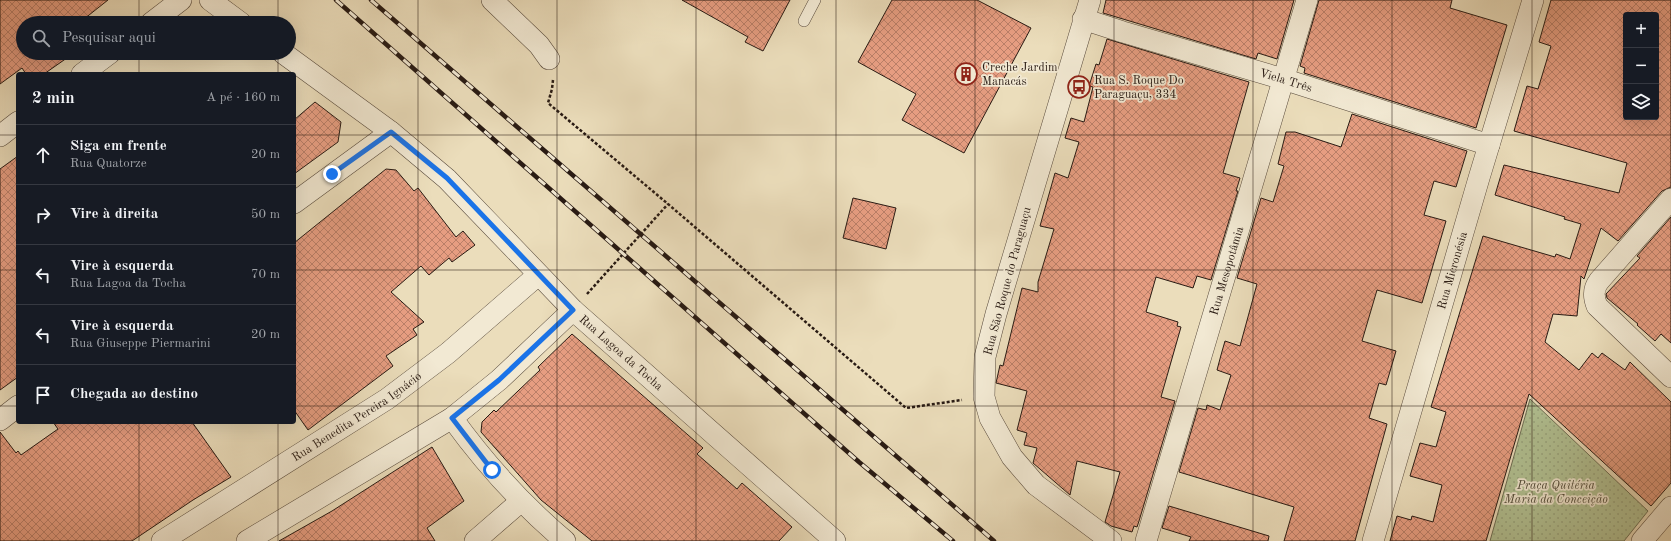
<!DOCTYPE html>
<html lang="pt">
<meta charset="utf-8">
<style>
:root{--surface:#171b24;--page:#20242c;--text:#f1f3f6;--muted:#9ea1a6;--line:#363941}
body{margin:0;font-family:"Old Standard TT",serif;background:var(--page);color:var(--text)}
.controls{position:absolute;right:12px;top:12px;display:grid;overflow:hidden;border-radius:4px;box-shadow:0 4px 16px #0002}
.controls button{width:36px;height:36px;display:grid;place-items:center;padding:0;border:0;border-bottom:1px solid var(--line);background:var(--surface);color:var(--text);font:20px sans-serif}
.stop{position:absolute;width:12px;height:12px;margin:-9px;border:3px solid #1a73e8;border-radius:50%;background:#fff}
.stop.end{background:#1a73e8;border-color:#fff;box-shadow:0 1px 4px #0008}
.list{margin:0;padding:0;list-style:none}
h2{display:flex;justify-content:space-between;align-items:center;height:52px;margin:0;padding:0 16px;font-size:17px}
h2 small{font-size:13px;font-weight:400;color:var(--muted)}
.list li{display:grid;grid-template-columns:26px 1fr auto;gap:12px;align-items:center;box-sizing:border-box;height:60px;padding:0 16px;border-top:1px solid var(--line)}
.list b{display:block;font-size:15px;white-space:nowrap}
.list p{margin:0;font-size:13px;white-space:nowrap;color:var(--muted)}
.list em{font-size:13px;font-style:normal;color:var(--muted)}
.icon{flex:none;width:22px;height:22px;fill:none;stroke:currentColor;stroke-width:2;stroke-linecap:round;stroke-linejoin:round}
.map{position:relative;flex:none;width:1671px;height:541px;overflow:hidden}
.search{position:absolute;background:var(--surface);box-shadow:0 4px 16px #0002;left:16px;top:16px;width:280px;height:44px;display:flex;align-items:center;gap:10px;box-sizing:border-box;padding:0 14px;border-radius:22px;color:var(--muted);font-size:15px}
.panel{position:absolute;background:var(--surface);box-shadow:0 4px 16px #0002;left:16px;top:72px;width:280px;height:352px;border-radius:4px}
.map>svg:first-child{display:block}
.park{fill:url(#park-dots);stroke:#6d6e54}
.building{fill:url(#building-cross-hatch);stroke:#281a13;fill-rule:evenodd}
.lines{fill:none;stroke-linecap:round;stroke-linejoin:round}
.service-casing{stroke:#594b3d;stroke-width:12}
.minor-casing{stroke:#594b3d;stroke-width:22}
.path{stroke:#281a13;stroke-width:2.5;stroke-dasharray:3 2;stroke-linecap:butt}
.service{stroke:#f2e9d3;stroke-width:11}
.minor{stroke:#f2e9d3;stroke-width:21}
.rail-casing{stroke:#281a13;stroke-width:4.5}
.rail{stroke:#f2e9d3;stroke-width:3;stroke-dasharray:9;stroke-linecap:butt}
.route{stroke:#1a73e8;stroke-width:5}
.grid{fill:none;stroke:#281a13;stroke-width:1;stroke-opacity:0.55}
.labels{text-anchor:middle;stroke-width:3.5;stroke-linejoin:round;paint-order:stroke}
.poi-label{font-size:12px;fill:#281a13;stroke:#f2e9d3;text-anchor:start}
.street-label{font-size:12px;fill:#281a13;stroke:#f2e9d3}
.park-label{font-size:12px;font-style:italic;fill:#514c3a;stroke:#f2e9d3}
</style>
<div class="map">
<svg width="1671" height="541" viewBox="0 0 1671 541">
<defs>
<pattern id="park-dots" width="8" height="8" patternUnits="userSpaceOnUse"><rect width="8" height="8" fill="#b2c294"/><path d="M2 2h.1M6 6h.1" fill="none" stroke="#99a67f" stroke-width="1.8" stroke-linecap="round"/></pattern>
<pattern id="building-cross-hatch" width="8" height="8" patternUnits="userSpaceOnUse"><rect width="8" height="8" fill="#e69d81"/><path d="M0 0l8 8M0 8l8-8" fill="none" stroke="#ba7f68"/></pattern>
</defs>
<rect width="100%" height="100%" fill="#ebddbb"/>
<filter id="stains"><feTurbulence type="fractalNoise" baseFrequency=".005" numOctaves="4"/><feColorMatrix values="0 0 0 0 .2 0 0 0 0 .09 0 0 0 0 .02 0 0 0 .5 -.17"/></filter>
<radialGradient id="worn" r=".72"><stop offset=".6" stop-color="#630" stop-opacity="0"/><stop offset="1" stop-color="#630" stop-opacity=".3"/></radialGradient>
<path class="park" d="M1530 399 1648 511 1624 541H1490Z"/>
<path class="building" d="M0 0H108L79 23H23V53H74L44 74H26L22 68 0 84Z
M682 0H790L763 51 745 42 748 37Z
M892 0H977L1031 28 964 153 902 120 916 94 858 62Z
M1106 0H1294L1277 59 1258 53 1256 59 1103 13Z
M1319 0H1452L1450 8 1507 25 1476 128 1304 73 1305 68 1300 66Z
M1551 0H1671V187L1662 191 1618 241 1601 228 1584 279 1581 276 1577 316 1553 314 1545 342 1579 370 1592 353 1598 358 1602 353 1625 370 1630 362 1671 402V483L1651 506 1529 394 1486 541H1390L1397 516 1411 520 1412 516 1433 522 1442 485 1410 476 1420 443 1436 447 1446 412 1431 407 1483 236 1555 257 1556 254 1570 259 1581 224 1564 219 1565 217 1495 195 1504 165 1619 193 1627 163 1514 131 1527 86 1538 89 1551 46 1539 42ZM1626 15H1656V117H1626Z
M1107 39 1249 82 1223 173 1240 178 1236 191H1238L1211 280 1197 276 1193 288 1156 277 1146 312 1178 322 1177 326 1181 327 1161 397 1175 401 1139 521 1137 527 1134 526 1132 532 1111 526 1105 522 1120 472 1077 461 1070 495 1033 463 1037 448 1024 445 1027 433 1017 430 1027 391 996 383 1000 365 1003 366 1022 288 1038 292V282L1054 229 1040 226 1055 173 1068 178 1079 142 1065 138 1071 118 1084 122 1093 87 1089 86 1096 64 1099 65Z
M315 102 341 122 338 142 294 174V120Z
M1352 114 1467 151 1456 187 1434 181 1424 215 1446 221 1422 303 1377 290 1362 341 1396 351 1386 385 1379 383 1369 418 1387 424 1355 541H1284L1294 507 1179 472 1198 408 1206 410 1207 405 1220 410 1231 375 1217 370 1221 355 1225 341 1240 346 1257 284 1237 278 1261 198 1273 202 1284 166 1278 164 1286 132H1295L1341 147Z
M18 156V377L0 390V169Z
M386 169 396 170 414 191 418 188 456 237 463 231 475 245 452 262 449 258 429 275 421 266 391 292 424 322 413 329 417 335 386 356 393 366 308 430 294 410V243Z
M853 198 896 208 886 249 843 238Z
M1671 217V343L1661 334 1655 341 1637 325 1638 324 1607 298 1606 294 1640 258 1637 256Z
M572 334 703 448 697 454 737 489 742 483 792 527 779 541H592L541 500 481 432 482 422 494 410 496 412 540 370 538 367Z
M53 422H192L231 477 193 500 132 541H0V432L16 453 18 451 21 455 58 429Z
M432 447 464 501 427 528 435 541H279L332 511Z
M1169 506 1269 536 1268 541H1189L1191 537 1162 528Z"/>
<g class="lines">
<g class="service-casing">
<path id="service" d="M804 21 815 0"/>
</g>
<g class="minor-casing">
<g id="minor">
<path d="M210 0 241 23"/>
<path d="M492 0 539 45 549 59"/>
<path d="M1090 0 996 314 985 357 984 397 990 418 1012 457 1036 485 1111 541"/>
<path id="s1" d="M1083 19 1123 32 1283 79 1489 145"/>
<path d="M151 23 181 0"/>
<path id="s2" d="M283 53 391 132 447 179 573 310 835 541"/>
<path d="M82 74 110 53"/>
<path d="M0 136 18 122"/>
<path d="M1671 199 1599 281C1593 289 1593 296 1597 306L1671 377"/>
<path d="M294 203 391 132"/>
<path d="M452 418C486 465 520 503 565 541"/>
<path d="M0 420 18 406"/>
<path id="s3" d="M162 541 387 399 448 353 538 275"/>
<path d="M247 541 452 418 499 380 573 310"/>
<path d="M475 541 520 502"/>
<path id="s4" d="M1146 541 1307 0"/>
<path id="s5" d="M1373 541 1479 178 1533 0"/>
<path d="M1642 541 1671 507"/>
</g>
</g>
<path class="path" d="M553 80 552 89 548 103 668 204 906 408 962 400
M587 294 668 204"/>
<use href="#service" class="service"/>
<use href="#minor" class="minor"/>
<g class="rail-casing">
<path id="rail" d="M336 0 859 462 953 541
M371 0 994 541"/>
</g>
<use href="#rail" class="rail"/>
</g>
<g class="lines">
<path class="route" d="M332 174 391 132 447 178 573 310 499 380 452 418 492 470"/>
</g>
<path class="grid" d="M139 0V23M278 0V23M418 0V541M557 0V541M696 0V541M836 0V541M975 0V541M1114 0V541M1253 0V541M1392 0V541M1532 0V541M139 53V74M278 53V74M0 135H18M294 135H1671M0 270H18M294 270H1671M0 406H18M294 406H1671M139 422V541M278 422V541"/>
<defs>
<g id="building-ring" transform="scale(1.15)"><circle r="9.5" fill="#f2e9d3" stroke="#8f2418" stroke-width="1.5"/><path d="M-4-6H4V6H1V3H-1V6H-4ZM-2.5-4.3h1.7v1.8h-1.7ZM.8-4.3h1.7v1.8H.8ZM-2.5-1h1.7V.8h-1.7ZM.8-1h1.7V.8H.8Z" fill="#8f2418"/></g>
<g id="bus-ring" transform="scale(1.15)"><circle r="9.5" fill="#f2e9d3" stroke="#8f2418" stroke-width="1.5"/><path d="M-5-6H5V4H4V6H2V4H-2V6H-4V4H-5ZM-3.5-4V0h7V-4ZM-3.5 1.2v1.5H-2V1.2ZM2 1.2v1.5H3.5V1.2Z" fill="#8f2418"/></g>
</defs>
<g fill-rule="evenodd">
<use href="#building-ring" x="966" y="74"/>
<use href="#bus-ring" x="1079" y="87"/>
</g>
<g class="labels">
<g class="poi-label">
<text x="982" y="71">Creche Jardim<tspan x="982" dy="14">Manacás</tspan></text>
<text x="1094" y="84">Rua S. Roque Do<tspan x="1094" dy="14">Paraguaçu, 334</tspan></text>
</g>
<g class="street-label">
<text dy="4" stroke="none"><textPath href="#s1" startOffset="212">Viela Três</textPath></text>
<text dy="4" stroke="none"><textPath href="#s4" startOffset="282">Rua Mesopotâmia</textPath></text>
<text dy="4" stroke="none"><textPath href="#s5" startOffset="282">Rua Micronésia</textPath></text>
<text transform="translate(1007 281) rotate(-75)" y="4">Rua São Roque do Paraguaçu</text>
<text dy="4" stroke="none"><textPath href="#s2" startOffset="453">Rua Lagoa da Tocha</textPath></text>
<text dy="4" stroke="none"><textPath href="#s3" startOffset="231">Rua Benedita Pereira Ignácio</textPath></text>
</g>
<g class="park-label">
<text x="1556" y="489">Praça Quitéria<tspan x="1556" dy="14">Maria da Conceição</tspan></text>
</g>
</g>
<rect width="100%" height="100%" filter="url(#stains)"/>
<rect width="100%" height="100%" fill="url(#worn)"/>
</svg>
<div class="controls">
<button>+</button>
<button>−</button>
<button><svg class="icon" aria-label="layers" viewBox="0 0 24 24"><path d="M12 4l9 5-9 5-9-5zM3 14l9 5 9-5"/></svg></button>
</div>
<div class="stop" style="left:492px;top:470px"></div>
<div class="stop end" style="left:332px;top:174px"></div>
<div class="search"><svg class="icon" aria-label="search" viewBox="0 0 24 24"><circle cx="10" cy="10" r="6"/><path d="M15 15l6 6"/></svg>Pesquisar aqui</div>
<section class="panel">
<h2>2 min<small>A pé · 160 m</small></h2>
<ul class="list">
<li><svg class="icon" aria-label="ahead" viewBox="0 0 24 24"><path d="M12 20V5M6 11l6-6 6 6"/></svg><div><b>Siga em frente</b><p>Rua Quatorze</p></div><em>20 m</em></li>
<li><svg class="icon" aria-label="right" viewBox="0 0 24 24"><path d="M7 20v-9h11M14 6l5 5-5 5"/></svg><div><b>Vire à direita</b></div><em>50 m</em></li>
<li><svg class="icon" aria-label="left" viewBox="0 0 24 24"><path d="M17 20v-9H6M10 6l-5 5 5 5"/></svg><div><b>Vire à esquerda</b><p>Rua Lagoa da Tocha</p></div><em>70 m</em></li>
<li><svg class="icon" aria-label="left" viewBox="0 0 24 24"><path d="M17 20v-9H6M10 6l-5 5 5 5"/></svg><div><b>Vire à esquerda</b><p>Rua Giuseppe Piermarini</p></div><em>20 m</em></li>
<li><svg class="icon" aria-label="arrive" viewBox="0 0 24 24"><path d="M6 21V4h12l-3 4 3 4H6"/></svg><div><b>Chegada ao destino</b></div></li>
</ul>
</section>
</div>
